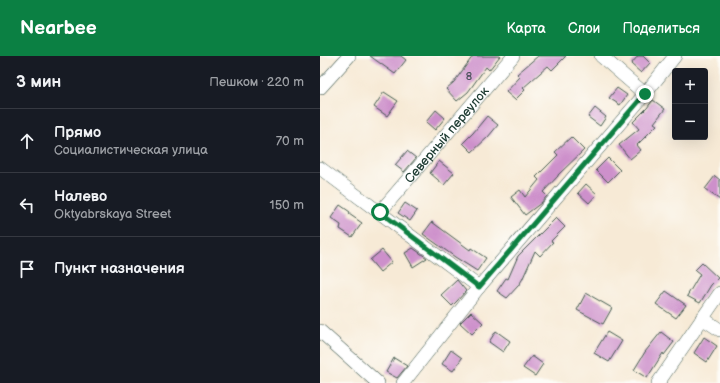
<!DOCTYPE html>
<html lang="ru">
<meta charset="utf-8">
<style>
:root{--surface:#171b24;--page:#242831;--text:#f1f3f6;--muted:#9ea1a6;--line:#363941;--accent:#0b8043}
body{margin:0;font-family:"Balsamiq Sans",sans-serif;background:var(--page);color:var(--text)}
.controls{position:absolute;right:12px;top:12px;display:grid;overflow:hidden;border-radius:4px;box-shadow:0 4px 16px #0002}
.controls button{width:36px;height:36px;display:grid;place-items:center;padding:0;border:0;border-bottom:1px solid var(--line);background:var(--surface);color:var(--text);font:20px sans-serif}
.stop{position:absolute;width:12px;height:12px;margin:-9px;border:3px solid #0b8043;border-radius:50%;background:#fff}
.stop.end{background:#0b8043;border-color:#fff;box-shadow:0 1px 4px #0008}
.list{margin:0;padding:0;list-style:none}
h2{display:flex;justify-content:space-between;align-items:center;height:52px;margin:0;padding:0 16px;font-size:17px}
h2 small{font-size:13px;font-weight:400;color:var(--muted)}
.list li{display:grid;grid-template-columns:26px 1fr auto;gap:12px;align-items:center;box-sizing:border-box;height:64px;padding:0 16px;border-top:1px solid var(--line)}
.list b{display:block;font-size:15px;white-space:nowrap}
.list p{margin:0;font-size:13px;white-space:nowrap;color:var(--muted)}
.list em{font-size:13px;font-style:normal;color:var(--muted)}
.icon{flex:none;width:22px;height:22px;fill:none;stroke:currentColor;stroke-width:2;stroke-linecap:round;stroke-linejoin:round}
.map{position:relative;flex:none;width:400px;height:327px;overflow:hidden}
header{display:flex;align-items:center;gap:24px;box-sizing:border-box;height:56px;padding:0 20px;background:var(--accent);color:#fff}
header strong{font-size:19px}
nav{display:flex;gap:22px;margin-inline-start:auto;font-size:14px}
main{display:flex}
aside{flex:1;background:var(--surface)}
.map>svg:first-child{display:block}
.building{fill:#cd90cb}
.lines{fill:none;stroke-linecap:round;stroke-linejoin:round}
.minor-casing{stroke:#3f574c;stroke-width:14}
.minor{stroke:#fff;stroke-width:13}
.route{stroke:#0b8043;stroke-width:5}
.labels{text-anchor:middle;stroke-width:3;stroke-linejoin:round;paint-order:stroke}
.number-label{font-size:11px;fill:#4a525a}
.street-label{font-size:13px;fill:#1f3d34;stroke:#fdfcf7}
</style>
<header>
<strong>Nearbee</strong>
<nav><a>Карта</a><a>Слои</a><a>Поделиться</a></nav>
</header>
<main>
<aside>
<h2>3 мин<small>Пешком · 220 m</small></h2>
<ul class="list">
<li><svg class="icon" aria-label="ahead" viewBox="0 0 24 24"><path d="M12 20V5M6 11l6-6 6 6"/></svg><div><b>Прямо</b><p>Социалистическая улица</p></div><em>70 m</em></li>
<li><svg class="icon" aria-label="left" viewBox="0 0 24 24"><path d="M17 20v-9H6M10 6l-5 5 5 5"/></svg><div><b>Налево</b><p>Oktyabrskaya Street</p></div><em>150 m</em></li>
<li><svg class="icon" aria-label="arrive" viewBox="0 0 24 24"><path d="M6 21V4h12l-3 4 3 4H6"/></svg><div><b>Пункт назначения</b></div></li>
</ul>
</aside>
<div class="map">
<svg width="400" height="327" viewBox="0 0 400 327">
<rect width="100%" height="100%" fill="#fdfcf7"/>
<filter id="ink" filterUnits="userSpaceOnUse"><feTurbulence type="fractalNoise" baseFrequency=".025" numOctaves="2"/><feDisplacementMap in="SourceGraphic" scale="8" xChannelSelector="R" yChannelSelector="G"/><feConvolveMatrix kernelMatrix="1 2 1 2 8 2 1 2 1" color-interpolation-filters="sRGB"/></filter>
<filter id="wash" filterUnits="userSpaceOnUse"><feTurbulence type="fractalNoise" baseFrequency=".012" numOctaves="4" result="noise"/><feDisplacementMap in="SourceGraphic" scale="16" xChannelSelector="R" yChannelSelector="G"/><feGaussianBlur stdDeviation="0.9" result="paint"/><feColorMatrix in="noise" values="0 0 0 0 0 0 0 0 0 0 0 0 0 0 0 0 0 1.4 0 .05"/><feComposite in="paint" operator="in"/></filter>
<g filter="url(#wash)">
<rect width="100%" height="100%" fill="#f7ead6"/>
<g id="blocks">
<path class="building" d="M50 0H81L86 4 75 18Z
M153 0H180L169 14 166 11 148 36 137 45 126 33 134 26Z
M218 0H246L232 14 228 10 203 32 205 34 195 44 186 36 200 21 197 18Z
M318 0H323L330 7 321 17 311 8Z
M297 32 307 39 300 49 289 42Z
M64 36 78 45 67 60 54 51Z
M333 44 345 53 334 67 337 69 317 89 321 94 310 103 299 89 319 73 313 66 327 52Z
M275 52 286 61 280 70 268 61Z
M116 54 125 62 115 74 106 66Z
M167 60 178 69 168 81 152 96 143 87 153 77Z
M251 81 264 94 238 119V120L223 136 227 140 221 147 205 159 191 141 200 134 205 141 219 124 216 121 238 99 235 96Z
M87 95 96 102 84 116 75 109Z
M288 102 300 114 288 126 276 114Z
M119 105 134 117 124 129 110 117Z
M395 120 400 124V144L385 133Z
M266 128 277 138 269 147 258 137Z
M85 147 97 155 90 165 78 157Z
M20 149 30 156 29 158 42 167 32 181 20 173 21 169 11 162Z
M236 162 245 171 231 185 233 186 220 200 215 195 202 224 198 230 187 242 177 235 186 222 188 223 198 200Z
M112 166 150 194 151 192 166 202 157 215 135 201 103 178Z
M93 192 107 202 93 211 85 197Z
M62 194 72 206 60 216 50 204Z
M382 207 398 222 391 229 380 247 367 240 380 218 375 214Z
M137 224 146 235 137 245 132 250 121 239Z
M346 235 366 249 356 262 336 248Z
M266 237 292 252 283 268 257 254Z
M151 256 163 267 152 278 140 267Z
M176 275 190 285 183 296 169 286Z
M287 276 302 285 289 306 274 297Z
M341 276 354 286 344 299 343 297 327 322 314 314 325 296Z
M384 281 397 290 387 306 374 297Z
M131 294 142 302 133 315 122 308Z
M212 300 223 308 215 320 203 312Z
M74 302 87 310 77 322 66 316Z"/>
</g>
</g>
<g filter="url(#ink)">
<use href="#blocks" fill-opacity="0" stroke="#3f574c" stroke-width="1"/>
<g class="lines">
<g class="minor-casing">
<g id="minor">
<path d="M281 0 325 38"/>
<path d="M0 32 29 0"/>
<path d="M0 112 159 231"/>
<path id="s1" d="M60 156 193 0"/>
<path d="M382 262 400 274"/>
<path d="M0 275 58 327"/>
<path d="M83 327 159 231 325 38 355 0"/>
<path d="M338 327 400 237"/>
</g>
</g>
<use href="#minor" class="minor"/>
</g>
</g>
<g class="lines" filter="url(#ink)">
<path class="route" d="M60 156 159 231 325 38"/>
</g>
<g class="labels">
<g class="number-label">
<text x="149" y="24">8</text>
</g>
<g class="street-label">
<text dy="5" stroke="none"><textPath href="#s1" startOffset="102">Северный переулок</textPath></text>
</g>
</g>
</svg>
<div class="controls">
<button>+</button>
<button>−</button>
</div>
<div class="stop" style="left:60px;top:156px"></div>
<div class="stop end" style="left:325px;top:38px"></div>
</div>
</main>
